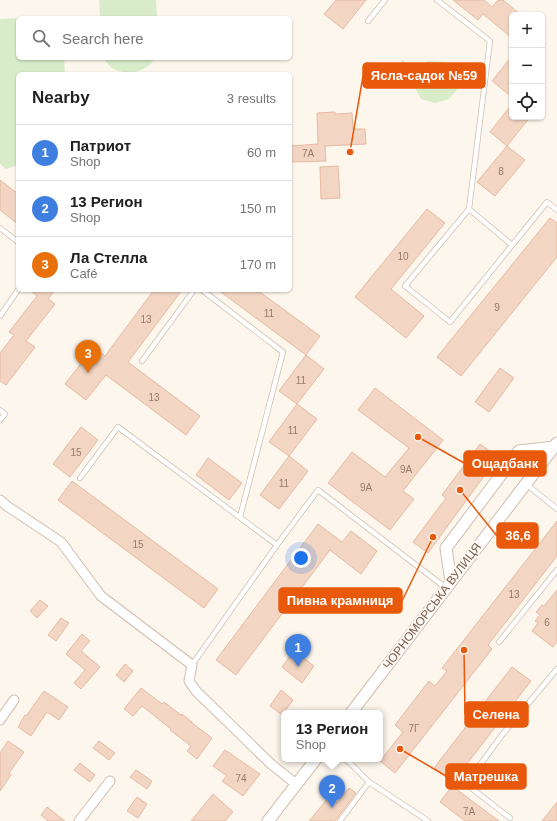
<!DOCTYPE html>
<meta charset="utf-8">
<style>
:root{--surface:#fff;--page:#f6f6f6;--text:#202124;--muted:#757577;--line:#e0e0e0;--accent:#ea580c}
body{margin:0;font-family:Arial,sans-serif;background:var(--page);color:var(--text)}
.controls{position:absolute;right:12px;top:12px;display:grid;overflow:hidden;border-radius:6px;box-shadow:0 1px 3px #0004}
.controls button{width:36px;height:36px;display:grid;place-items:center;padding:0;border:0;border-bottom:1px solid var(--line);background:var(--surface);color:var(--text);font:20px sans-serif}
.you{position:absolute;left:301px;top:558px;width:14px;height:14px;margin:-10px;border:3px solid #fff;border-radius:50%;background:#1a73e8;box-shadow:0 0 0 6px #1a73e833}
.badge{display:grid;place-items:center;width:26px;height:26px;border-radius:50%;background:var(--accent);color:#fff;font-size:13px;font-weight:700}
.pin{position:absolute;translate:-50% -33px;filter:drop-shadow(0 1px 2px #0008)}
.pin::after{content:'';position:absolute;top:21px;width:14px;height:12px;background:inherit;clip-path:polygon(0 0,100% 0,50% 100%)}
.popup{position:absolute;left:281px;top:710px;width:102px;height:52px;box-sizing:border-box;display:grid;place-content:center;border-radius:6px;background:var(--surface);filter:drop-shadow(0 1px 3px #0005);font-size:13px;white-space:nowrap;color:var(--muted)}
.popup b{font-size:15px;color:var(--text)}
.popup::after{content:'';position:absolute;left:50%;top:100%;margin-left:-8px;border:8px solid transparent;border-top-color:var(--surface)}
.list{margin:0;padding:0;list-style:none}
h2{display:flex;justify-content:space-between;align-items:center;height:52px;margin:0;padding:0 16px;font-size:17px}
h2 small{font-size:13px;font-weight:400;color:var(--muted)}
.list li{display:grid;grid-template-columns:26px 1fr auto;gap:12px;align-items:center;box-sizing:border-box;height:56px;padding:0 16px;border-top:1px solid var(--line)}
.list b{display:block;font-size:15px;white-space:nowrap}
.list p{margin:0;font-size:13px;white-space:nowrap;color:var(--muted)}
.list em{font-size:13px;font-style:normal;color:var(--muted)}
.icon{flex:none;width:22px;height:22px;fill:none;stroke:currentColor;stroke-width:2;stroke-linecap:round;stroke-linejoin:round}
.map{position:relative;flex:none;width:557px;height:821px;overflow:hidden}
.search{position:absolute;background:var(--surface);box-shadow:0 1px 3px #0004;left:16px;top:16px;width:276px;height:44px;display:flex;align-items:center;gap:10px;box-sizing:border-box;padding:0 14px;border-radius:6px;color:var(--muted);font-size:15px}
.panel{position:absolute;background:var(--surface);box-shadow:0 1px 3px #0004;left:16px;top:72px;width:276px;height:220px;border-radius:6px}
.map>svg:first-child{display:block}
.green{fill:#d8ecc9}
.building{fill:#f3d5c3;stroke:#e6bba3}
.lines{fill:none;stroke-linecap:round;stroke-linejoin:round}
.service-casing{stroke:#d1beb0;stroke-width:6}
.minor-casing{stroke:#d1beb0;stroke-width:11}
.tertiary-casing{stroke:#d1beb0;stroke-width:13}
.service{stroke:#fff;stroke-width:4.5}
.minor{stroke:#fff;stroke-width:9}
.tertiary{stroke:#fff;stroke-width:11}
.labels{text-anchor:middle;stroke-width:3.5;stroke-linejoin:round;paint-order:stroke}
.number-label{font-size:10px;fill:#987a6a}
.street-label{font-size:12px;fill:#7a5c4d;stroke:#fffaf3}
.leader{fill:none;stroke:#e8590c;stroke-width:1.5}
.callout-dot{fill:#e8590c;stroke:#fffaf3;stroke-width:1.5}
.callout{fill:#e8590c;stroke:#e8590c;stroke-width:1.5}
.callout-label{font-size:13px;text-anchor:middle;font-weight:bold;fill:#fff}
</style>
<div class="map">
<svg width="557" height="821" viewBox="0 0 557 821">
<rect width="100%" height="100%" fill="#fdf6ec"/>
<path class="green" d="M99 0H156L157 18H100Z
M62 16 63 18H18V58H64L65 74H18V165L6 169 0 164V19Z
M104 58H156C148 69 136 74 123 72 119 71 115 70 112 68 108 65 106 61 104 58Z
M402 60 415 69 428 61 446 62 455 69 459 82 456 91 449 99 435 103 421 99 410 79 397 68Z"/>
<path class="building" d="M336 0H366L343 29 324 14Z
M453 0H484L492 7 498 0H503L521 15H512V38L483 14 478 20Z
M512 56V97L492 81Z
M512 104V117H530L507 146 490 132Z
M335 112V114L352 113 353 129H365L366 144 325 146 326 161 290 162V146L318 144 317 113Z
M507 146 525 160 495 196 477 182Z
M338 166 340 198 321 199 320 167Z
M0 180 18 194V224L0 210Z
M427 209 445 223 391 289 424 316 406 338 355 297Z
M550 218 557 223V257L461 376 437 357Z
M30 290H55L48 299 55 304 26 341 35 347 6 385 0 381V353L14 335 9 332 37 296Z
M154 290H182L128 362 200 416 186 435 106 375 86 400 65 384 94 347 105 356Z
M218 290H257L320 336 306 355Z
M306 355 324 369 297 404 279 391Z
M500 368 514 378 489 412 475 402Z
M375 388 443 440 403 491 414 499 390 530 328 483 352 452 385 477 409 448 358 410Z
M297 404 317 419 289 456 269 442Z
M81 427 98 440 70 477 53 464Z
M480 444 498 457 428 553 413 542 446 498 442 495Z
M289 456 308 471 279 509 260 495Z
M208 458 242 483 229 500 196 475Z
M72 481 218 589 204 608 58 500Z
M557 521V556L488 645 492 649 395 773 380 761 403 732 395 725 429 681 435 686 447 671 442 668Z
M318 524 342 542 351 531 377 551 361 574 330 550 236 675 216 660Z
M557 590V642L553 647 532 631 538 623 535 621 540 615 536 612 542 605 544 606Z
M40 600 48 606 37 618 30 611Z
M61 618 69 623 56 641 48 635Z
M82 634 90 641 81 651 100 667 81 689 74 683 85 670 66 654Z
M294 651 314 666 302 683 282 667Z
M125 664 133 671 124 682 116 675Z
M512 667 531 681 453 782 434 768Z
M141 688 162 704 164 702 181 715 182 714 192 722V723L212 738 197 759 187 751 191 746 170 730 171 729 142 706 133 716 124 709Z
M281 690 293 700 282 715 270 706Z
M44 691 68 707 59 720 47 712 31 736 18 727 25 715 26 716Z
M8 741 24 752 9 773 11 775 0 791V753Z
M99 741 115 753 109 760 93 748Z
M225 750 260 774 243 796 222 781 227 776 213 766Z
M80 763 95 775 90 782 74 770Z
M136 770 152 781 147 789 130 777Z
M452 786 499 821H465L440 802Z
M349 788 356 793 335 821H309L329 797 337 803Z
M213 794 233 812 225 821H191Z
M137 797 147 804 138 818 127 811Z
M557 802V821H542Z
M47 807 65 821H48L41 815Z"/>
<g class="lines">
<g class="service-casing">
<path id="service" d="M437 0 490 41 469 209
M368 21 385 0
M0 228 18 242
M512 245 469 209 405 286 450 322 547 202 557 210
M202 290 283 352 240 517
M0 316 18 290
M142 361 194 290
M0 410 5 414 0 420
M80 478 118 427 277 545
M526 484 557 509
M499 642 557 570
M192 665 277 545 318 490 446 588
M344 759 350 763 369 782 428 821
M510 818 466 784 502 735 557 669
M340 821 369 782"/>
</g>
<g class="minor-casing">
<path id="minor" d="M0 500 7 506 61 542 101 596 192 665 189 681 196 691 271 764 296 784
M0 720 14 700
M79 821 110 781"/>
</g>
<g class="tertiary-casing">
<path id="tertiary" d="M451 582 446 548 519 451 554 447
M351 713 557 443
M268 821 316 759"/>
</g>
<use href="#service" class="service"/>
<use href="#minor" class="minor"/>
<use href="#tertiary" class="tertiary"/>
</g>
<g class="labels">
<g class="number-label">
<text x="308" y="157">7А</text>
<text x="501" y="175">8</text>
<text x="403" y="260">10</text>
<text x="497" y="311">9</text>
<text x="269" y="317">11</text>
<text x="146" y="323">13</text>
<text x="301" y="384">11</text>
<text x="154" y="401">13</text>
<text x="293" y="434">11</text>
<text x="76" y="456">15</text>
<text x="406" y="473">9А</text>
<text x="284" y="487">11</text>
<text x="366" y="491">9А</text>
<text x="138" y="548">15</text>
<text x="514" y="598">13</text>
<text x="547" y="626">6</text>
<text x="414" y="732">7Г</text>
<text x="241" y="782">74</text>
<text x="469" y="815">7А</text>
</g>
<g class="street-label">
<text transform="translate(432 606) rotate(-53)" y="4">ЧОРНОМОРСЬКА ВУЛИЦЯ</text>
</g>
</g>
<path class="leader" d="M350 152L363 76M418 437L464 463M460 490L497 536M433 537L402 601M464 650L465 714M400 749L446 776"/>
<g class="callout-dot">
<circle cx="350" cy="152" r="4"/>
<circle cx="418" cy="437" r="4"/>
<circle cx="460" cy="490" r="4"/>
<circle cx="433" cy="537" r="4"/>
<circle cx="464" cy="650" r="4"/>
<circle cx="400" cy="749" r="4"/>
</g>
<g class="callout">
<rect x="363" y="63" width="122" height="25" rx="4"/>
<rect x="464" y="451" width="82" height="25" rx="4"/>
<rect x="497" y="523" width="41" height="25" rx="4"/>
<rect x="279" y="588" width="123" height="25" rx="4"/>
<rect x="465" y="702" width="63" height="25" rx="4"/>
<rect x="446" y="764" width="80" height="25" rx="4"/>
</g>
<g class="callout-label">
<text x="424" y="80">Ясла-садок №59</text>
<text x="505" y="468">Ощадбанк</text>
<text x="518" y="540">36,6</text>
<text x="340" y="605">Пивна крамниця</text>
<text x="496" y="719">Селена</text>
<text x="486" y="781">Матрешка</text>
</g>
</svg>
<div class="controls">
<button>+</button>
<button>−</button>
<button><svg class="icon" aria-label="locate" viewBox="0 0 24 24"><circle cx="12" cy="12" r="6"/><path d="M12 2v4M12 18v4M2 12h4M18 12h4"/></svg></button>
</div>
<div class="you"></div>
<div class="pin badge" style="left:298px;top:667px;background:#3f7fe0">1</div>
<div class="pin badge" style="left:332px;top:808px;background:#3f7fe0">2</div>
<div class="popup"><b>13 Регион</b>Shop</div>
<div class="pin badge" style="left:88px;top:373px;background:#e8710a">3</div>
<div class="search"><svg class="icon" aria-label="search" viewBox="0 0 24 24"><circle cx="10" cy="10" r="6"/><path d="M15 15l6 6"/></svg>Search here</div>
<section class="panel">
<h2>Nearby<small>3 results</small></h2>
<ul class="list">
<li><span class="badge" style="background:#3f7fe0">1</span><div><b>Патриот</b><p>Shop</p></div><em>60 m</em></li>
<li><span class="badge" style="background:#3f7fe0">2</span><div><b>13 Регион</b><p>Shop</p></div><em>150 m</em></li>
<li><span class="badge" style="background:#e8710a">3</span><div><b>Ла Стелла</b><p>Café</p></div><em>170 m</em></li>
</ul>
</section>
</div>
